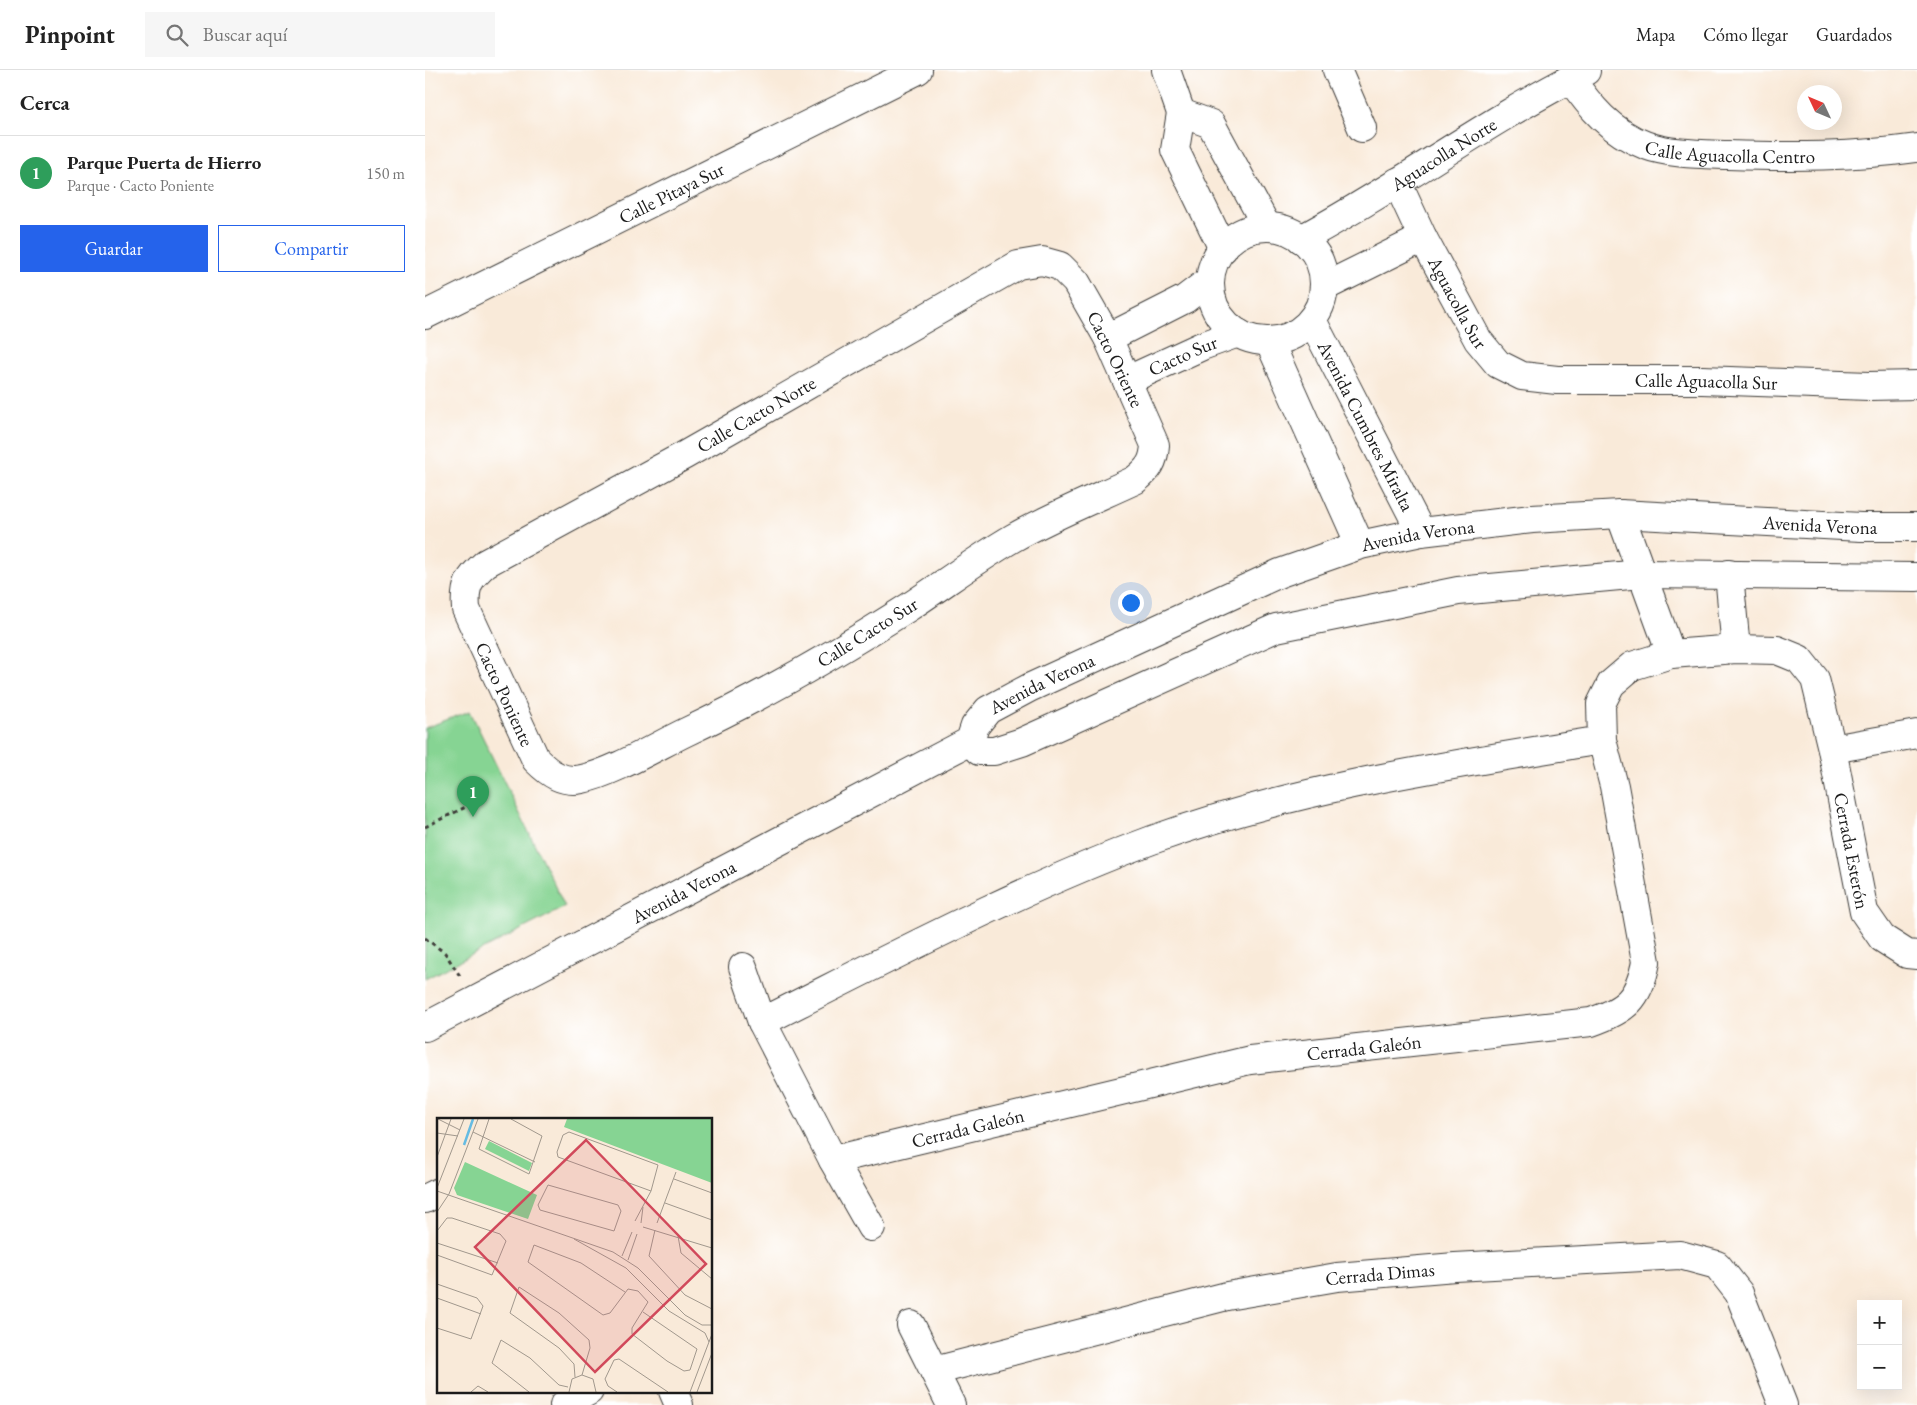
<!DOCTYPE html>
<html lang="es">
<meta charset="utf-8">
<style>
:root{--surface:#fff;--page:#f6f6f6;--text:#222;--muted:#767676;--line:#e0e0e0;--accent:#2563eb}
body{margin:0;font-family:"EB Garamond",serif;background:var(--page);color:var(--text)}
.controls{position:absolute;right:15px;bottom:15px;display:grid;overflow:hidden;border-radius:0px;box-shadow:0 5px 20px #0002}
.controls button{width:45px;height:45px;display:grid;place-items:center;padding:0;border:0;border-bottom:1px solid var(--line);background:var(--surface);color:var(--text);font:25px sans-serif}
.compass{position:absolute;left:1372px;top:15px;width:45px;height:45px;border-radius:50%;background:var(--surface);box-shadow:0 5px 20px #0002;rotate:314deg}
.you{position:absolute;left:705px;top:532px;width:18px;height:18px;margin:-12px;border:4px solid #fff;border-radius:50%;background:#1a73e8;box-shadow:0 0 0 8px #1a73e833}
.badge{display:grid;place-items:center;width:32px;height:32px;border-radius:50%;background:var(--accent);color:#fff;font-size:16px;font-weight:700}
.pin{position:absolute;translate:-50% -41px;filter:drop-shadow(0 1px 2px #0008)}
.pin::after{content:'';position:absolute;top:26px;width:18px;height:15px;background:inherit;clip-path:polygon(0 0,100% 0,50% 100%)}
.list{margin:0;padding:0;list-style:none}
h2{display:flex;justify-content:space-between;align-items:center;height:65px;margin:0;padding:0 20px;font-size:21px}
h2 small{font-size:16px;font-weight:400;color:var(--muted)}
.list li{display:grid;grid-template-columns:32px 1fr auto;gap:15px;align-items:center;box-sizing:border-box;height:75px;padding:0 20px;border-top:1px solid var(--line)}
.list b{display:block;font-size:19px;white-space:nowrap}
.list p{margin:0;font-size:16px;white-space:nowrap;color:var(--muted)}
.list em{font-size:16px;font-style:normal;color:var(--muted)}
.actions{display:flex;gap:10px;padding:15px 20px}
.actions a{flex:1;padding:11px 0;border:1px solid var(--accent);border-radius:0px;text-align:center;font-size:18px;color:var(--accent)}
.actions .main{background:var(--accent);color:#fff}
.icon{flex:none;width:28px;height:28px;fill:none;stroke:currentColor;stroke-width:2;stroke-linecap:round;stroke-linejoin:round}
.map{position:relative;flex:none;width:1492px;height:1335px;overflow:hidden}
header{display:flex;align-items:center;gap:30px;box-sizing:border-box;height:70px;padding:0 25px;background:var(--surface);border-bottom:1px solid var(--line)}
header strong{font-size:24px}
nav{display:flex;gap:28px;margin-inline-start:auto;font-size:18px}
.search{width:350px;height:45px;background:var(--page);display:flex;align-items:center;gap:12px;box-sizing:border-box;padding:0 18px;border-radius:0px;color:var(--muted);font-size:19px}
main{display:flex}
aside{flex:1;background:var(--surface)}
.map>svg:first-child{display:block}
.green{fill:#86d493;stroke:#517858}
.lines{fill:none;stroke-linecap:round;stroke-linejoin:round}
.minor-casing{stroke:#3d3b38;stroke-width:30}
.tertiary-casing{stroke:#3d3b38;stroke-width:30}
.path{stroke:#3d3b38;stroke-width:3;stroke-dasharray:4 4;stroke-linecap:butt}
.minor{stroke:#fff;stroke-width:28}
.tertiary{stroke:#fff;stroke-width:28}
.labels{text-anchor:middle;stroke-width:4.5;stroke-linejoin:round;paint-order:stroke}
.street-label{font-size:19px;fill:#1c1c1c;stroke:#fff}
.inset-river{fill:none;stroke:#65bbe2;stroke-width:2.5}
.inset-road{fill:none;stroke:#a1988d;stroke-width:1}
.view{fill:#d1495b;fill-opacity:0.15;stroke:#d1495b;stroke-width:2.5}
.inset-edge{fill:none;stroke:#1c1c1c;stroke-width:2.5}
</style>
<header>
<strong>Pinpoint</strong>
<div class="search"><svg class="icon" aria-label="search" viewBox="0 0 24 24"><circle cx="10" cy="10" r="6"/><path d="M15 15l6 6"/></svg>Buscar aquí</div>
<nav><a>Mapa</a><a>Cómo llegar</a><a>Guardados</a></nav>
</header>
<main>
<aside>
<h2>Cerca<small></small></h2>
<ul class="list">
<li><span class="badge" style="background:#2e9e5b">1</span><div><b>Parque Puerta de Hierro</b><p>Parque · Cacto Poniente</p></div><em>150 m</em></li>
</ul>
<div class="actions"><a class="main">Guardar</a><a>Compartir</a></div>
</aside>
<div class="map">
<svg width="1492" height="1335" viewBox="0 0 1492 1335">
<rect width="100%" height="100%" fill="#fff"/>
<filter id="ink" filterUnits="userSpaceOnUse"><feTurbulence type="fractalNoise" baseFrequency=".02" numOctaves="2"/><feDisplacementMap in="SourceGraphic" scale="10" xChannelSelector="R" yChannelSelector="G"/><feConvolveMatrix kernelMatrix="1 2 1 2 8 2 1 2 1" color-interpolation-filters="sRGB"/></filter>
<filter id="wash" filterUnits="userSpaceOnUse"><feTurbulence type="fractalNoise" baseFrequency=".0096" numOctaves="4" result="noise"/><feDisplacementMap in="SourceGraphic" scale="20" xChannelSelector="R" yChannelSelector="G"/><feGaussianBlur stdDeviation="1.12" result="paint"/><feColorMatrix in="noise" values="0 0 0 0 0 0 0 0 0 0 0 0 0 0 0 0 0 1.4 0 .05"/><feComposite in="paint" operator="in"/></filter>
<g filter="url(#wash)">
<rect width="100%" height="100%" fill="#f9ead9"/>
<path class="green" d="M45 641 140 837 0 909V658Z"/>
</g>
<g filter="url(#ink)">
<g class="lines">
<g class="minor-casing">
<g id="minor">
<path d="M741 0 756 43 750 80 798 179"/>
<path d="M912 0 937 58"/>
<path id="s1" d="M1145 8C1165 37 1186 62 1220 75 1243 84 1278 84 1303 85 1366 87 1429 87 1492 78"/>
<path d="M756 43 786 54 842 157"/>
<path id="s2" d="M972 112 998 168 1053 270 1073 294 1097 306 1132 310H1277L1444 316 1492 315"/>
<circle cx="842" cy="214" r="57"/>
<path id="s3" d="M876 169C974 117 1062 50 1161 1"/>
<path d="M617 191 635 196 651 212 683 268 730 375C729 392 724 399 710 410 669 429 627 446 588 468 552 489 519 514 484 537 412 583 338 626 261 662 232 676 187 703 157 709 138 713 125 704 111 690L41 539C39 515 44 508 61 493L260 385 593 195Z"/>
<path d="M899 217 998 168"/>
<path id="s4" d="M0 245 493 0"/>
<path id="s5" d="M887 250 996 462"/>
<path d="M683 268 760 229 785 210"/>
<path d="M844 271 935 475"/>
<path id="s6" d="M703 310 777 276 813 263"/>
<path d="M1195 444 1246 584"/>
<path d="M1304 504 1311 579"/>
<path id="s7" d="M1177 670C1025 695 872 717 727 770 592 820 465 888 337 952L408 1090 825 990 1166 952C1201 940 1214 929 1221 892L1189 716 1177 670 1176 634 1186 614 1207 596 1246 584 1311 579 1352 580 1374 589 1390 609 1407 679 1439 842 1457 868 1482 884 1492 885"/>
<path d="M1407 679 1492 664"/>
<path d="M318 897 337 952"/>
<path d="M408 1090 446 1157"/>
<path d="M0 1129 14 1122"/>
<path d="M486 1255 509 1301"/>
<path d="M248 1321 254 1335"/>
<path d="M139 1335 164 1321"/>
<path id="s8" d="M526 1335 509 1301 802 1226 912 1207 1030 1197 1255 1185 1292 1195 1314 1223 1358 1335"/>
</g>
</g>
<g class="tertiary-casing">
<g id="tertiary">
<path d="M545 671 554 681H569L597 672 851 558 1033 521 1216 504 1492 507"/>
<path id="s9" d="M0 957 545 671 550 656 563 640 606 617 855 503 935 475 996 462 1107 449 1195 444 1436 457H1492"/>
</g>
</g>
<path class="path" d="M0 757 53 731
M0 868 20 883 35 906"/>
<use href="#minor" class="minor"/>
<use href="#tertiary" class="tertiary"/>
</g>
</g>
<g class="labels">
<g class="street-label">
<text dy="7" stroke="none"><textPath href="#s1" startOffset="188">Calle Aguacolla Centro</textPath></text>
<text dy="7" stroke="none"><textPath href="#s3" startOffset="166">Aguacolla Norte</textPath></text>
<text dy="7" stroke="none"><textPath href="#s4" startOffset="275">Calle Pitaya Sur</textPath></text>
<text dy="7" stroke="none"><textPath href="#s2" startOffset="135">Aguacolla Sur</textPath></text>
<text dy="7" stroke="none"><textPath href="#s6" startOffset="60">Cacto Sur</textPath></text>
<text transform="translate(691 289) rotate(64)" y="7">Cacto Oriente</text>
<text dy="7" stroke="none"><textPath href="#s2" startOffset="420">Calle Aguacolla Sur</textPath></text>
<text transform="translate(331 344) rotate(-30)" y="7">Calle Cacto Norte</text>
<text dy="7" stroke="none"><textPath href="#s5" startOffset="119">Avenida Cumbres Miralta</textPath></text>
<text dy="7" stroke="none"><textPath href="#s9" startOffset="1522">Avenida Verona</textPath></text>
<text dy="7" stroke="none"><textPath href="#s9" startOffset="1118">Avenida Verona</textPath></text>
<text transform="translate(442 562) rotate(-32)" y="7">Calle Cacto Sur</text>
<text dy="7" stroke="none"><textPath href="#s9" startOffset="712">Avenida Verona</textPath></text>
<text transform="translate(80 624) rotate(65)" y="7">Cacto Poniente</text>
<text dy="7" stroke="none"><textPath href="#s7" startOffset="2591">Cerrada Esterón</textPath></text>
<text dy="7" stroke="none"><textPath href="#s9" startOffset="292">Avenida Verona</textPath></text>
<text dy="7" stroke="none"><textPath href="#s7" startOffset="1591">Cerrada Galeón</textPath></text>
<text dy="7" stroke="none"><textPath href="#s7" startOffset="1186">Cerrada Galeón</textPath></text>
<text dy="7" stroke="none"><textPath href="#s8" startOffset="495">Cerrada Dimas</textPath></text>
</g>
</g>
<g transform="translate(12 1048)">
<rect width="275" height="275" fill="#f9ead9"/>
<path d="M130 1H275V65L127 9ZM52 23 95 45 92 53 48 31ZM28 44 100 77 91 101 20 77 17 70Z" fill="#86d493"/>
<path class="inset-river" d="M27 27 36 1"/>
<path class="inset-road" d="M1 1 23 12M52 1 42 31 92 56 105 18 74 1M36 14 98 44M0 15 21 18M0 39 14 1M237 61 275 75M111 67 181 87 184 93 177 113 103 92 101 87ZM0 70 27 1M0 73 176 134 201 150 248 197 265 207H275M228 85 275 102M0 94 12 76 41 1M198 103 214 73 221 47 132 14 126 17 120 34 121 39 214 73M204 105 206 89M220 105 239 54M206 109 275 130M218 112 212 138 248 177 275 191M0 113 10 100H15L63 116 69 123 55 157 0 137M241 118 244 135 275 161M137 121 189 150 232 193 268 215 272 224M0 125 61 145M185 138 195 114M191 142 200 116M0 166 40 180 46 188 34 221 0 210M188 174 144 145 97 127 91 144 166 197 173 195 191 171 201 173 211 184 195 210V216L230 243 247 253 253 252 260 231 206 194M0 180 44 196M138 259 137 246 122 230 73 195 82 169 122 195 152 222 153 230 145 257M34 274 41 268 51 274M92 274 55 245 64 222 93 240 122 267 131 269M132 274 135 261 145 257 156 261 159 274M180 274 171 268 168 261 177 242 182 241 231 274M253 274 275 216M260 274 275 235"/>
<path class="view" d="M149 22 269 146 158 254 38 129Z"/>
<rect width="275" height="275" class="inset-edge"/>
</g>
</svg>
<div class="controls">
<button>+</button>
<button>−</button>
</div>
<svg class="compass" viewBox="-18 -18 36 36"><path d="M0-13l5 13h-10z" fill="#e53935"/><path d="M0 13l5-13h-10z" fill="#767676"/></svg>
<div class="you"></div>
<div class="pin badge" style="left:48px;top:747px;background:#2e9e5b">1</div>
</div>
</main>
